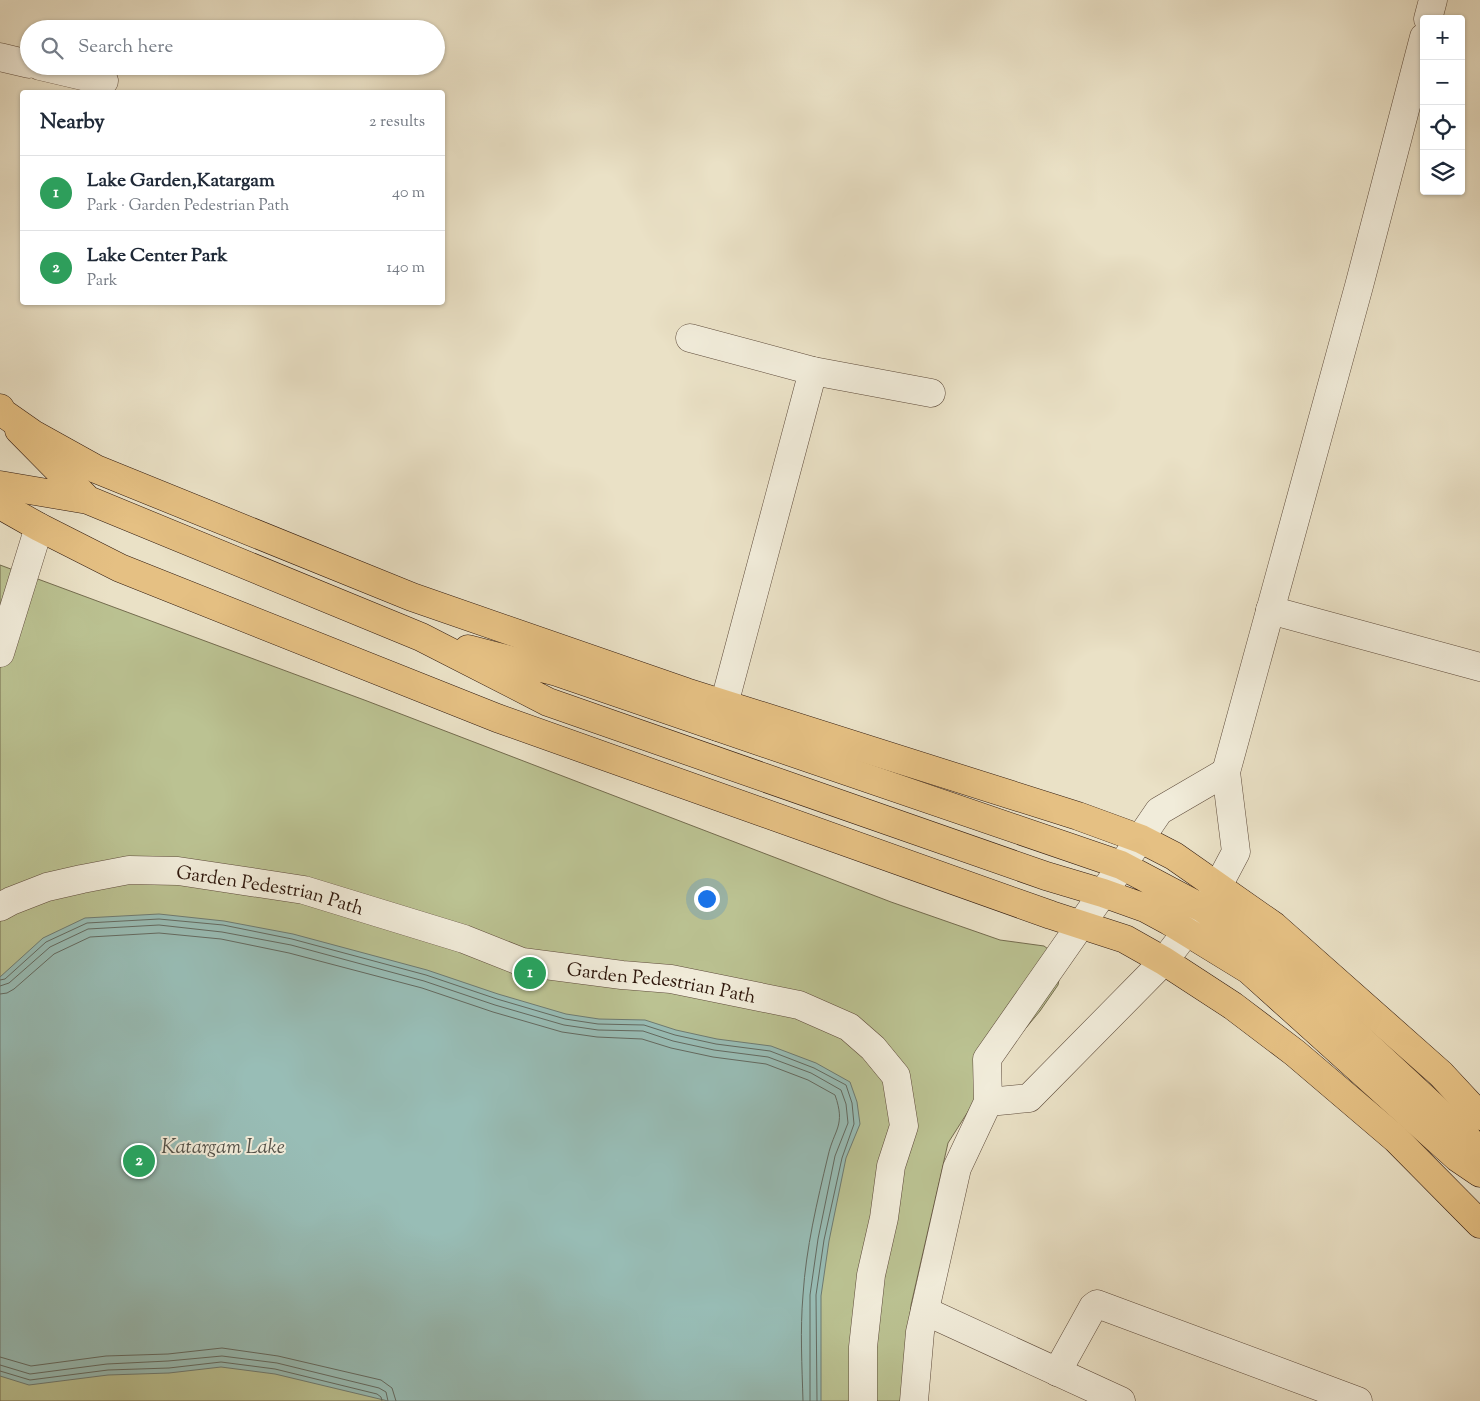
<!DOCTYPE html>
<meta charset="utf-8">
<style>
:root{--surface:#fff;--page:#f6f6f7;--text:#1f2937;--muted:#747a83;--line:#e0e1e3;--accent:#2563eb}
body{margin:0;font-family:"Sorts Mill Goudy",serif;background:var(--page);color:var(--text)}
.controls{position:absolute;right:15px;top:15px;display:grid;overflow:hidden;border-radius:5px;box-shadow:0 1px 4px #0004}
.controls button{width:45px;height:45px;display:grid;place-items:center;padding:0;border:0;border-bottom:1px solid var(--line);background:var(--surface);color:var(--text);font:25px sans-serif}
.you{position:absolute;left:706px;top:898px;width:18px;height:18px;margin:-12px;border:4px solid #fff;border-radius:50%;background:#1a73e8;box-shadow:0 0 0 8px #1a73e833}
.badge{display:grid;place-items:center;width:32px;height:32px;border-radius:50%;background:var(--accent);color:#fff;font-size:16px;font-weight:700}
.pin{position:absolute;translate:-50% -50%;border:2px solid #fff;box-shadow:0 1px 5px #0006}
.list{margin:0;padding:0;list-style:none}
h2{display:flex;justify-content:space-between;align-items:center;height:65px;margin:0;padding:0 20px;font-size:21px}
h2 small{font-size:16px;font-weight:400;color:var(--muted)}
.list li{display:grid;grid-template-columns:32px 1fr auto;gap:15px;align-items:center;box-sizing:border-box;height:75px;padding:0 20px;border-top:1px solid var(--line)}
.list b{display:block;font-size:19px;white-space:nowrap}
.list p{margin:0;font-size:16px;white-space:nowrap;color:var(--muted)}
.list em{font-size:16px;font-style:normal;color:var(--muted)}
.icon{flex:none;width:28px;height:28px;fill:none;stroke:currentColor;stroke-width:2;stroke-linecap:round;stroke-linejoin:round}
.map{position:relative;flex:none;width:1480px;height:1401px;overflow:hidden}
.search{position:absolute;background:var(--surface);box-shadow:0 1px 4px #0004;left:20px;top:20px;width:425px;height:55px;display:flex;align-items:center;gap:12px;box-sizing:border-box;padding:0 18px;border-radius:28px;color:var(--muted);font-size:19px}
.panel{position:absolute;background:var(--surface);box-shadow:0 1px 4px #0004;left:20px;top:90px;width:425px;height:215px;border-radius:5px}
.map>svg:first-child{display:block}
.green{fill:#bbc292;stroke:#746c4f}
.water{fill:#98bdb6;stroke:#6e7b72}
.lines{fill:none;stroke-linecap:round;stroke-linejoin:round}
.shore{stroke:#636a61;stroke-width:1}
.minor-casing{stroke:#5d4a3a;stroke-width:29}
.major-casing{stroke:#2e170c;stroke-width:29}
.highway-casing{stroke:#2e170c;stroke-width:29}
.minor{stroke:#f1ecda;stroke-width:28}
.major{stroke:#e5c083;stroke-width:28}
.highway{stroke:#e5c083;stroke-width:28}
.labels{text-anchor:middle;stroke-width:4;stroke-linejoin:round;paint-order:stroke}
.street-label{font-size:19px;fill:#2e170c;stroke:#f1ecda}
.water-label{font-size:20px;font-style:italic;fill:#535148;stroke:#f1ecda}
</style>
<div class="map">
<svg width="1480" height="1401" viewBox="0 0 1480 1401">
<rect width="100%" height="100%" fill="#eae1c6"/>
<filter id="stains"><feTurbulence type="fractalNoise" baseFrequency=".004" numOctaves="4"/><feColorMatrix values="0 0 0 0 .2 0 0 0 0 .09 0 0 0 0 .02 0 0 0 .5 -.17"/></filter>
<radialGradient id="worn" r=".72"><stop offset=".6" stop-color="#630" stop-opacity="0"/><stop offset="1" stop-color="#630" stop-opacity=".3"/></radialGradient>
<path class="green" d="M0 565 367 701 891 902 1000 940 1044 946 1063 960 1058 985 1040 1011 1006 1052 948 1143 911 1305 902 1401H0Z"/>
<path class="water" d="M159 914 224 921 293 934 427 970 498 994 566 1014 599 1019 645 1020 676 1030 717 1039 771 1046 816 1063 850 1082 857 1102 860 1124 846 1158 829 1241 821 1296V1401H388L275 1374 221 1367 169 1373 108 1375 29 1385 0 1376V977L43 938 85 918Z"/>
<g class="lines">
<path class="shore" d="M0 980 5 979 46 942 87 923 159 919 223 925 292 939 426 975 497 999 565 1019 598 1024 644 1025 675 1035 716 1044 770 1051 814 1068 846 1085 852 1103 854 1124 842 1158 824 1240 816 1295 817 1401
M0 986 9 983 50 947 88 929 159 925 222 932 291 945 424 981 495 1005 564 1025 598 1030 643 1031 673 1041 714 1050 768 1057 811 1073 841 1090 846 1104 848 1123 835 1156 818 1239 810 1295V1401
M0 994 7 993 14 989 54 954 90 937 159 933 221 939 289 953 422 988 493 1012 562 1032 597 1037 642 1039 671 1048 713 1057 766 1064 808 1080 835 1095C846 1126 834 1129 828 1156 817 1202 806 1248 803 1295 800 1330 802 1366 803 1401
M0 1357 31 1366 106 1356 168 1354 222 1348 278 1356 381 1380 392 1388 396 1401
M0 1365 30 1374 107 1364 168 1361 222 1356 277 1363 379 1388 386 1392 388 1401
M0 1371 30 1380 108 1370 169 1368 221 1362 275 1369 377 1394 381 1397 382 1401"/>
<g class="minor-casing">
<g id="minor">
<path d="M1428 19 1433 0"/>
<path d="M0 57 29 64"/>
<path d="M40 66 104 81"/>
<path d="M690 338 813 371 931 393"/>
<path d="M1270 610 1480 667"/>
<path d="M0 653 39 527"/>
<path d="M718 727 813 371"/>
<path id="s1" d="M0 907 11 901 47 887 82 879 129 870 178 871 304 890 464 939 522 962 622 975 671 979 799 1005 849 1027 873 1048 896 1076 904 1126 891 1166 884 1218 871 1275 863 1347V1401"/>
<path d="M988 1102 1029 1098 1164 961 1204 909 1218 886 1236 852 1226 772 1359 286 1424 37"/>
<path d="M925 1311 1121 1401"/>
<path d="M1057 1372 1093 1307 1097 1304 1358 1401"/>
<path d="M914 1401 920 1332 957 1168 988 1102 987 1059 1103 893 1159 811 1226 772"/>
</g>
</g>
<g class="major-casing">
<path id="major" d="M19 430 88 500
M0 485 88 500 421 637 548 702 1046 876 1103 893 1145 908 1169 921 1249 970 1458 1158 1480 1173
M468 649 557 672 1121 865 1204 909 1274 959 1468 1139 1480 1169"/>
</g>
<g class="highway-casing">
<path id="highway" d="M0 408 3 413 33 434 96 469 412 597 686 692 1078 816 1141 839 1174 856 1274 926 1441 1074 1480 1116
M0 505 39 527 120 568 497 718 1051 915 1125 939 1164 961 1233 1006 1295 1053 1396 1139 1480 1224"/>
</g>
<use href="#minor" class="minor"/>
<use href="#major" class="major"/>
<use href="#highway" class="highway"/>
</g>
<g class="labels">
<g class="street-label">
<text dy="7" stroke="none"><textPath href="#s1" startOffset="278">Garden Pedestrian Path</textPath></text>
<text dy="7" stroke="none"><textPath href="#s1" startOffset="682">Garden Pedestrian Path</textPath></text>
</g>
<g class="water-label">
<text x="223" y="1153">Katargam Lake</text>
</g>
</g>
<rect width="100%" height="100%" filter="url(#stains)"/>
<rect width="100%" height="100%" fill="url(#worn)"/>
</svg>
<div class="controls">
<button>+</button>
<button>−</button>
<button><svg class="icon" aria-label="locate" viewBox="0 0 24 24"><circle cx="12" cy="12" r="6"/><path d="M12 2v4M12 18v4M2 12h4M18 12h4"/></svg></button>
<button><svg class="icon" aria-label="layers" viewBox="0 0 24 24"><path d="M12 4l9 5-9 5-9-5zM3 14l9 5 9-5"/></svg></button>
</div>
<div class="you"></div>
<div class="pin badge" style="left:530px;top:973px;background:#2e9e5b">1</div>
<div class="pin badge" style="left:139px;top:1161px;background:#2e9e5b">2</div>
<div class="search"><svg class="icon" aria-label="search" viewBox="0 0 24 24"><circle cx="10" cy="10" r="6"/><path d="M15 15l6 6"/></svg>Search here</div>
<section class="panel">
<h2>Nearby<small>2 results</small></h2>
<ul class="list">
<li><span class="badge" style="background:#2e9e5b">1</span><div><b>Lake Garden,Katargam</b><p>Park · Garden Pedestrian Path</p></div><em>40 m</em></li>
<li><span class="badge" style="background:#2e9e5b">2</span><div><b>Lake Center Park</b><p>Park</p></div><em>140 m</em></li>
</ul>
</section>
</div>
